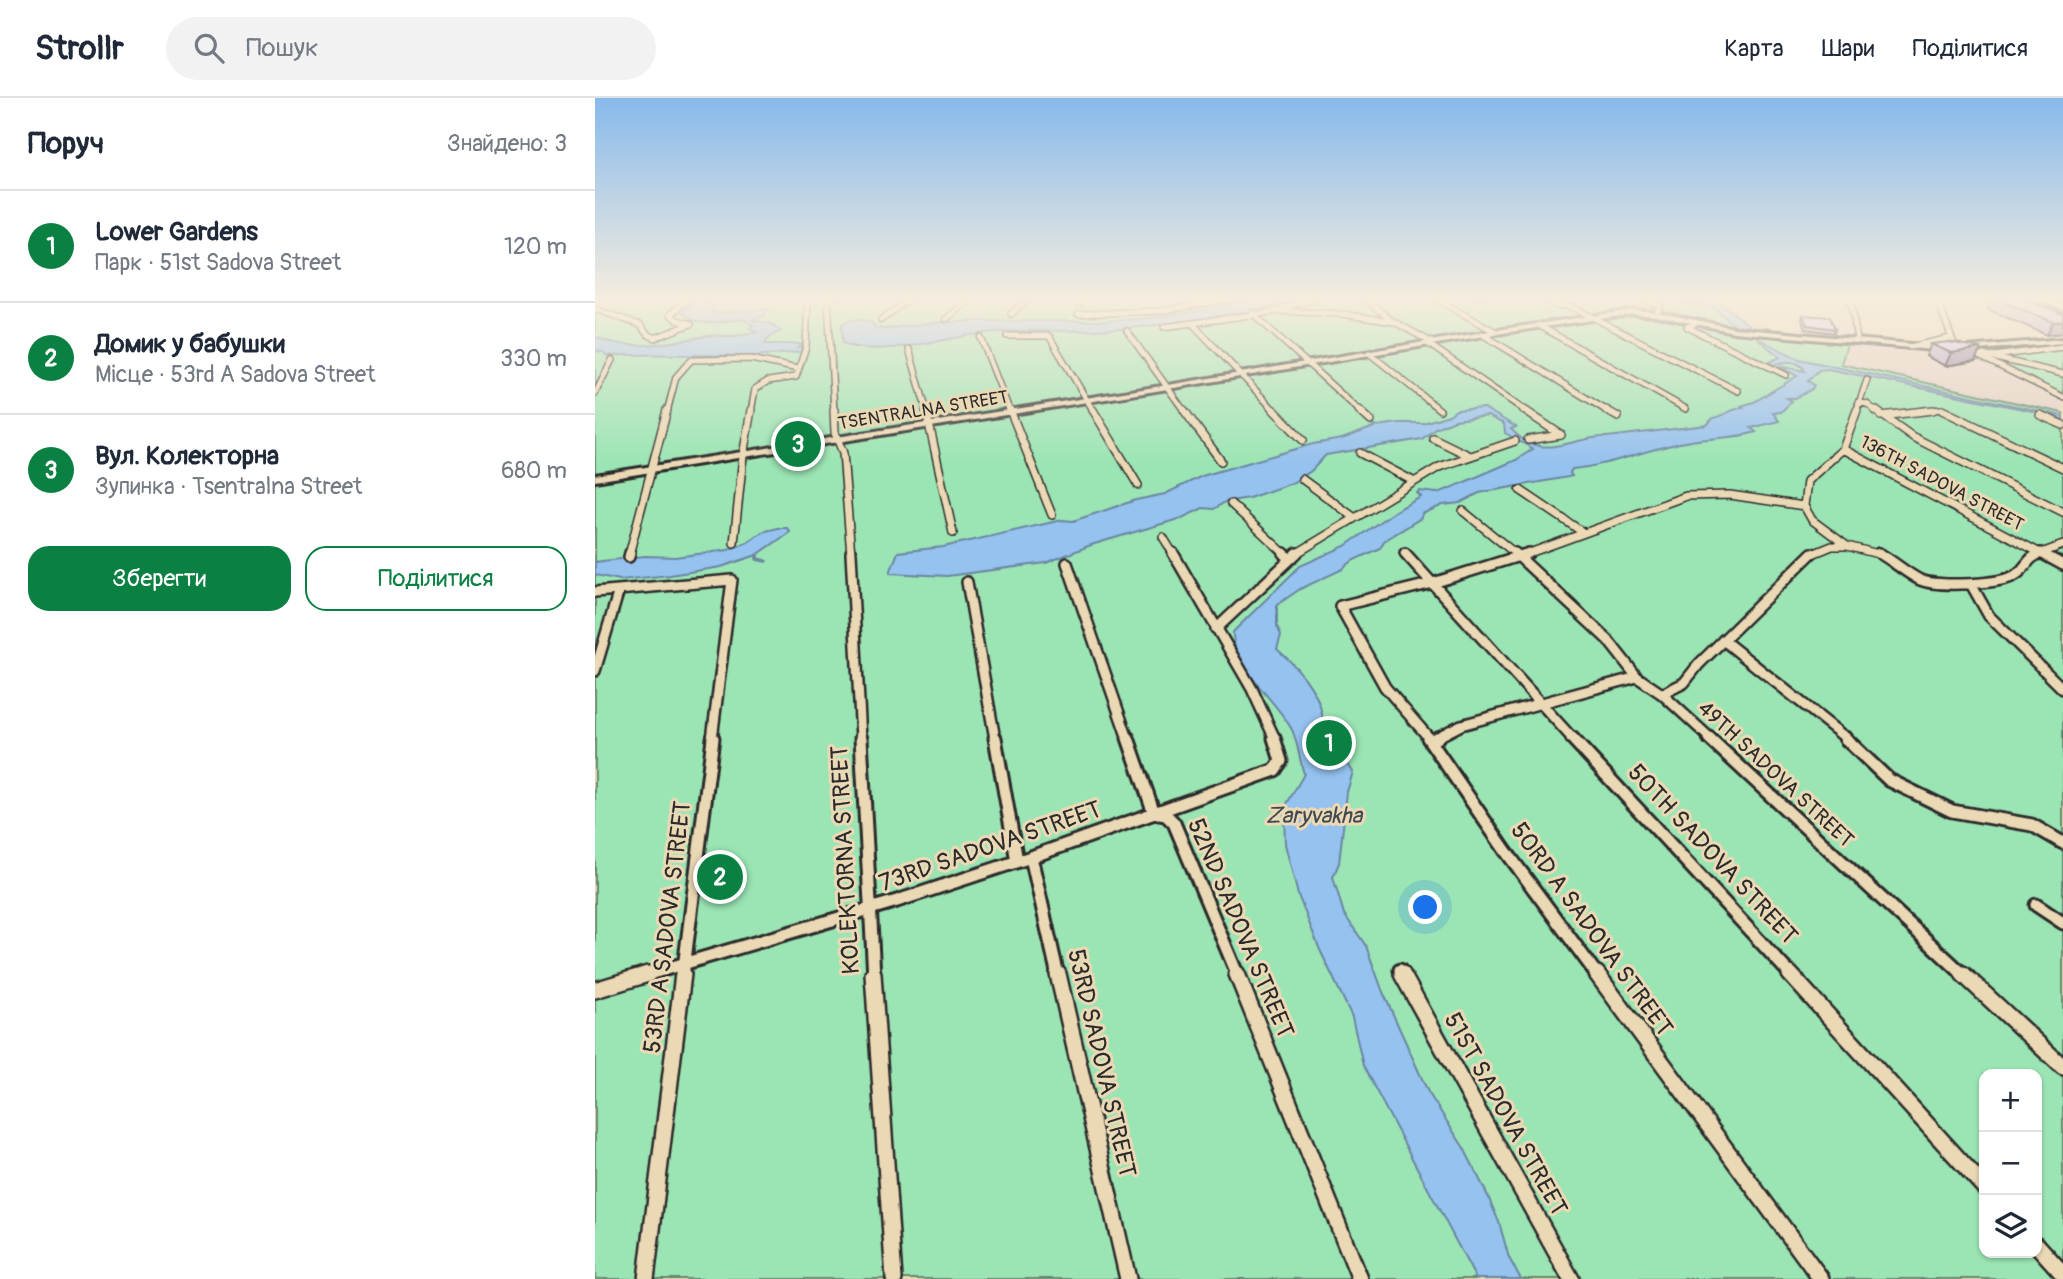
<!DOCTYPE html>
<html lang="uk">
<meta charset="utf-8">
<style>
:root{--surface:#fff;--page:#f2f2f3;--text:#1f2937;--muted:#747a83;--line:#e0e1e3;--accent:#0b8043}
body{margin:0;font-family:Pangolin,sans-serif;background:var(--page);color:var(--text)}
.controls{position:absolute;right:21px;bottom:21px;display:grid;overflow:hidden;border-radius:14px;box-shadow:0 2px 5px #0004}
.controls button{width:63px;height:63px;display:grid;place-items:center;padding:0;border:0;border-bottom:2px solid var(--line);background:var(--surface);color:var(--text);font:35px sans-serif}
.you{position:absolute;left:831px;top:810px;width:24px;height:24px;margin:-18px;border:5px solid #fff;border-radius:50%;background:#1a73e8;box-shadow:0 0 0 10px #1a73e833}
.badge{display:grid;place-items:center;width:46px;height:46px;border-radius:50%;background:var(--accent);color:#fff;font-size:23px;font-weight:700}
.pin{position:absolute;translate:-50% -50%;border:4px solid #fff;box-shadow:0 2px 7px #0006}
.list{margin:0;padding:0;list-style:none}
h2{display:flex;justify-content:space-between;align-items:center;height:91px;margin:0;padding:0 28px;font-size:30px}
h2 small{font-size:23px;font-weight:400;color:var(--muted)}
.list li{display:grid;grid-template-columns:46px 1fr auto;gap:21px;align-items:center;box-sizing:border-box;height:112px;padding:0 28px;border-top:2px solid var(--line)}
.list b{display:block;font-size:26px;white-space:nowrap}
.list p{margin:0;font-size:23px;white-space:nowrap;color:var(--muted)}
.list em{font-size:23px;font-style:normal;color:var(--muted)}
.actions{display:flex;gap:14px;padding:21px 28px}
.actions a{flex:1;padding:16px 0;border:2px solid var(--accent);border-radius:21px;text-align:center;font-size:24px;color:var(--accent)}
.actions .main{background:var(--accent);color:#fff}
.icon{flex:none;width:38px;height:38px;fill:none;stroke:currentColor;stroke-width:2;stroke-linecap:round;stroke-linejoin:round}
.map{position:relative;flex:none;width:1468px;height:1181px;overflow:hidden}
header{display:flex;align-items:center;gap:42px;box-sizing:border-box;height:98px;padding:0 35px;background:var(--surface);border-bottom:2px solid var(--line)}
header strong{font-size:33px}
nav{display:flex;gap:38px;margin-inline-start:auto;font-size:24px}
.search{width:490px;height:63px;background:var(--page);display:flex;align-items:center;gap:18px;box-sizing:border-box;padding:0 24px;border-radius:38px;color:var(--muted);font-size:26px}
main{display:flex}
aside{flex:1;background:var(--surface)}
.map>svg:first-child{display:block}
.built{fill:#e6d2c8}
.green{fill:#9be5b4;stroke:#638870;stroke-width:2;fill-rule:evenodd}
.water{fill:#95c2ef;stroke:#6b86a1;stroke-width:2}
.lines{fill:none;stroke-linecap:round;stroke-linejoin:round}
.stream{stroke:#6b86a1;stroke-width:3.5}
.minor-far4-casing{stroke:#2b2b2b;stroke-width:8}
.minor-far3-casing{stroke:#2b2b2b;stroke-width:10}
.minor-far2-casing{stroke:#2b2b2b;stroke-width:14}
.minor-far1-casing{stroke:#2b2b2b;stroke-width:17}
.minor-casing{stroke:#2b2b2b;stroke-width:20}
.tertiary-casing{stroke:#2b2b2b;stroke-width:6}
.trunk-casing{stroke:#2b2b2b;stroke-width:5}
.minor-far4{stroke:#ebd8b5;stroke-width:5}
.minor-far3{stroke:#ebd8b5;stroke-width:7}
.minor-far2{stroke:#ebd8b5;stroke-width:9}
.minor-far1{stroke:#ebd8b5;stroke-width:11}
.minor{stroke:#ebd8b5;stroke-width:15}
.tertiary{fill:#ebd8b5;fill-rule:evenodd}
.trunk{fill:#fcdcac;fill-rule:evenodd}
.wall{fill:#bca9d3;stroke:#2b2b2b;stroke-width:2}
.shaded-wall{fill:#9989ac;stroke:#2b2b2b;stroke-width:2}
.building{fill:#dbc4f5;stroke:#2b2b2b;stroke-width:2}
.labels{text-anchor:middle;stroke-width:6;stroke-linejoin:round;paint-order:stroke}
.far-street-label{font-size:18px;fill:#2b2b2b;stroke:#ebd8b5}
.street-label{font-size:21px;fill:#2b2b2b;stroke:#ebd8b5}
.water-label{font-size:23px;font-style:italic;fill:#404952;stroke:#ebd8b5}
.near-street-label{font-size:24px;fill:#2b2b2b;stroke:#ebd8b5}
</style>
<header>
<strong>Strollr</strong>
<div class="search"><svg class="icon" aria-label="search" viewBox="0 0 24 24"><circle cx="10" cy="10" r="6"/><path d="M15 15l6 6"/></svg>Пошук</div>
<nav><a>Карта</a><a>Шари</a><a>Поділитися</a></nav>
</header>
<main>
<aside>
<h2>Поруч<small>Знайдено: 3</small></h2>
<ul class="list">
<li><span class="badge">1</span><div><b>Lower Gardens</b><p>Парк · 51st Sadova Street</p></div><em>120 m</em></li>
<li><span class="badge">2</span><div><b>Домик у бабушки</b><p>Місце · 53rd A Sadova Street</p></div><em>330 m</em></li>
<li><span class="badge">3</span><div><b>Вул. Колекторна</b><p>Зупинка · Tsentralna Street</p></div><em>680 m</em></li>
</ul>
<div class="actions"><a class="main">Зберегти</a><a>Поділитися</a></div>
</aside>
<div class="map">
<svg width="1468" height="1181" viewBox="0 0 1468 1181">
<rect width="100%" height="100%" fill="#ebd8b5"/>
<filter id="ink" filterUnits="userSpaceOnUse"><feTurbulence type="fractalNoise" baseFrequency=".0143" numOctaves="2"/><feDisplacementMap in="SourceGraphic" scale="14" xChannelSelector="R" yChannelSelector="G"/><feConvolveMatrix kernelMatrix="1 2 1 2 8 2 1 2 1" color-interpolation-filters="sRGB"/></filter>
<g filter="url(#ink)">
<path class="built" d="M1201 217 1257 224 1259 240 1206 236Z
M1253 243 1373 256 1468 301V315L1245 266Z"/>
<path class="green" d="M0 201H1122L1165 237 1253 243 1246 266 1468 315V1181H0ZM1389 976H1442V1155H1389Z
M1468 245V301L1373 256 1399 255Z"/>
<path class="water" d="M664 201H710C652 214 594 224 535 230 491 235 446 231 401 234 362 236 280 262 248 245L247 226C258 220 275 219 281 230L290 231C370 217 451 226 531 222 576 219 620 210 664 201Z
M1061 201H1120L1152 226V230L1140 228 1118 209Z
M119 205 115 212 122 215 174 211 169 218 158 222 176 226 186 233 174 239 169 246H207L203 250 209 249V253C143 264 78 252 12 258L8 254 0 253V239C37 255 75 244 112 238 121 236 130 239 139 238 147 237 153 235 161 234L155 230 158 227 148 221C127 223 105 232 87 214L98 206Z
M1162 240 1204 261 1468 318V322L1457 317 1233 271 1224 272 1213 283 1219 287 1217 291 1201 300H1192L1197 303 1186 314 1178 315 1184 323 1156 330 1161 334C1140 341 1118 339 1096 343 1056 349 1019 367 977 371L975 375 977 378 973 379 884 395 865 405 848 407 827 416 826 420 789 443 785 450 757 463 748 471 705 491 682 507V528L686 537 682 551C705 571 737 606 725 639L733 653 747 656 758 674 752 694 744 765 738 779 749 816 771 848 788 894 833 994 869 1050 892 1096 904 1124 914 1160 926 1181H881L768 968 757 919 725 852 703 797 690 746 689 711 709 676C705 663 703 647 698 634 683 602 636 570 638 534L705 468 750 448 800 413 826 399 822 395 825 393 842 395 851 392 921 362 938 351 910 335 909 326 893 318 860 322 840 330 827 341 731 357 716 373 697 385 654 400 630 404 619 411 608 410 587 420 496 447 451 465 352 478 295 475 303 454 348 449 467 422 478 423 541 402 570 396 607 378 718 346 747 341 782 328 804 325H828L854 317 861 312 889 310 921 329 916 331C948 366 975 338 1012 339L1112 327 1118 320C1129 318 1137 310 1148 310L1146 308 1159 304 1202 278 1184 268 1210 273C1202 259 1186 265 1176 267L1175 264 1185 259Z
M183 430H192L195 434 162 457 126 469 75 477 25 482 0 477V464L50 458 80 459 133 452 153 444 167 434Z"/>
<g class="lines">
<path class="stream" d="M162 457V461L171 463"/>
<g class="minor-far4-casing">
<path id="minor-far4" d="M94 201 75 216 82 222 96 226
M233 201 239 314
M770 201 796 222 836 244
M841 201 901 234
M949 201 960 207 977 209 1143 293
M1045 201 1065 208 1062 216
M1252 201 1257 209 1262 242
M1342 201 1359 246 1468 299
M485 206 490 201
M688 210 720 201
M0 211 45 227 52 236 60 240 96 226
M657 215 766 314
M416 216 433 201
M483 216 565 213 635 201
M351 221 376 201
M286 222 314 201
M597 225 681 314
M1102 225 1092 229 1191 277
M943 227 1091 311
M569 229 685 213 747 216 799 224
M532 233 590 314
M887 236 1014 314
M412 238H454L499 314
M386 240 415 314
M832 245 932 314
M1315 249 1355 240
M314 251 332 314
M774 255 845 312
M1388 257 1468 276
M1399 258 1468 249
M0 296 17 262
M1263 304 1272 306 1282 314
M72 314 81 279 96 262 156 261 203 271
M156 314 160 291 173 283 201 279 211 249 213 201
M1261 314 1272 282
M1324 314 1345 311 1350 314"/>
</g>
<g class="minor-far3-casing">
<path id="minor-far3" d="M239 312 240 335 248 355 256 457
M331 312 358 435
M415 312 457 417
M498 312 543 387
M589 312 626 363
M679 312 708 342
M764 312 776 323
M929 312 966 337
M1011 312 1023 319
M1262 312 1248 351 1212 383 1209 408 1217 422 1252 448 1287 457
M1280 312 1318 339 1468 414
M1347 312 1468 370
M1445 317 1468 327
M1286 318 1338 312
M838 340 875 358
M933 342 966 337
M1248 351 1449 457
M765 355 818 383
M707 381 760 420
M925 392 989 435
M636 406 691 457
M868 413 922 457
M568 439 579 457
M139 445 148 358 156 312
M810 455 812 457
M34 457 72 312
M699 457 844 369 920 343
M929 457 1091 398 1135 397 1209 408
M1215 457 1237 448H1251
M1441 457 1468 447"/>
</g>
<g class="minor-far2-casing">
<path id="minor-far2" d="M256 455 266 641
M578 455 657 591 680 641
M689 455 694 460
M810 455 978 641
M920 455 1013 542 1042 579 1067 596 1116 641
M1284 455C1298 463 1311 475 1325 482 1341 489 1408 487 1422 476 1433 468 1431 461 1446 455
M1446 455 1468 467
M34 459 35 455
M472 465 533 641
M372 484 400 641
M1376 486 1394 518 1468 591
M0 494 137 482 117 641
M621 531 702 455
M1128 542 1252 641
M0 573 24 492
M1067 596 1089 585 1104 566 1217 455
M835 641 790 589 745 508 838 485 934 455
M839 641 866 627 1042 579"/>
</g>
<g class="minor-far1-casing">
<path id="minor-far1" d="M266 640 279 878
M400 640 422 763
M533 640 559 715 571 717 579 725 643 878
M833 640 910 752 1003 878
M977 640 1197 878
M1114 640 1370 878
M1250 640 1294 682 1357 713 1437 727 1468 745
M836 643 842 640
M436 759 463 878
M1441 807 1468 825
M805 872 808 878
M47 878 302 803 436 759 680 672 686 663 679 640
M88 878 118 640"/>
</g>
<g class="minor-casing">
<path id="minor" d="M278 876 299 1181
M463 876 533 1181
M642 876 765 1181
M807 876 976 1181
M1002 876 1226 1181
M1195 876 1389 1089
M1368 876 1468 969
M0 892 53 876
M1442 1147 1468 1176
M51 1181 88 876"/>
</g>
<g class="tertiary-casing">
<path id="tertiary" d="M1038 212 1062 214 1139 230 1349 249 1352 251 1349 253 1139 234 1062 218 1038 216 901 236 573 291 0 383V377L573 287 901 232Z
M1468 241V245L1371 253 1368 251 1371 249Z"/>
</g>
<g class="trunk-casing">
<path id="trunk" d="M1440 201H1451L1468 207V212Z"/>
</g>
<use href="#minor-far4" class="minor-far4"/>
<use href="#minor-far3" class="minor-far3"/>
<use href="#minor-far2" class="minor-far2"/>
<use href="#minor-far1" class="minor-far1"/>
<use href="#minor" class="minor"/>
<use href="#tertiary" class="tertiary"/>
<use href="#trunk" class="trunk"/>
</g>
<path class="wall" d="M1396 201H1429L1468 216 1452 237 1392 211Z
M1208 217 1240 231 1239 235 1210 231 1207 221Z
M1336 246 1380 263 1350 268 1331 258Z"/>
<path class="shaded-wall" d="M1468 223V235L1452 237 1458 224Z
M1386 250 1380 263 1350 268 1356 255Z"/>
<path class="building" d="M1401 201H1429L1468 216V223L1458 224Z
M1208 217 1235 219 1240 231 1212 227Z
M1354 244 1386 250 1356 255 1336 246Z"/>
</g>
<linearGradient id="sky" x2="0" y2="1"><stop stop-color="#87baeb"/><stop offset="0.55" stop-color="#f6edde"/><stop offset="1" stop-color="#f6edde" stop-opacity="0"/></linearGradient>
<rect width="1468" height="366" fill="url(#sky)"/>
<g class="labels">
<g class="far-street-label">
<text transform="translate(328 312) rotate(-9)" y="6">TSENTRALNA STREET</text>
<text transform="translate(1347 385) rotate(28)" y="6">136TH SADOVA STREET</text>
</g>
<g class="street-label">
<text transform="translate(1181 676) rotate(43)" y="7">49TH SADOVA STREET</text>
</g>
<g class="water-label">
<text x="719" y="725">Zaryvakha</text>
</g>
<g class="near-street-label">
<text transform="translate(395 748) rotate(-19)" y="8">73RD SADOVA STREET</text>
<text transform="translate(1118 756) rotate(47)" y="8">50TH SADOVA STREET</text>
<text transform="translate(250 762) rotate(-93)" y="8">KOLEKTORNA STREET</text>
<text transform="translate(72 829) rotate(-83)" y="8">53RD A SADOVA STREET</text>
<text transform="translate(646 830) rotate(67)" y="8">52ND SADOVA STREET</text>
<text transform="translate(997 831) rotate(54)" y="8">50RD A SADOVA STREET</text>
<text transform="translate(507 965) rotate(77)" y="8">53RD SADOVA STREET</text>
<text transform="translate(911 1016) rotate(61)" y="8">51ST SADOVA STREET</text>
</g>
</g>
</svg>
<div class="controls">
<button>+</button>
<button>−</button>
<button><svg class="icon" aria-label="layers" viewBox="0 0 24 24"><path d="M12 4l9 5-9 5-9-5zM3 14l9 5 9-5"/></svg></button>
</div>
<div class="you"></div>
<div class="pin badge" style="left:734px;top:645px">1</div>
<div class="pin badge" style="left:125px;top:779px">2</div>
<div class="pin badge" style="left:203px;top:346px">3</div>
</div>
</main>
